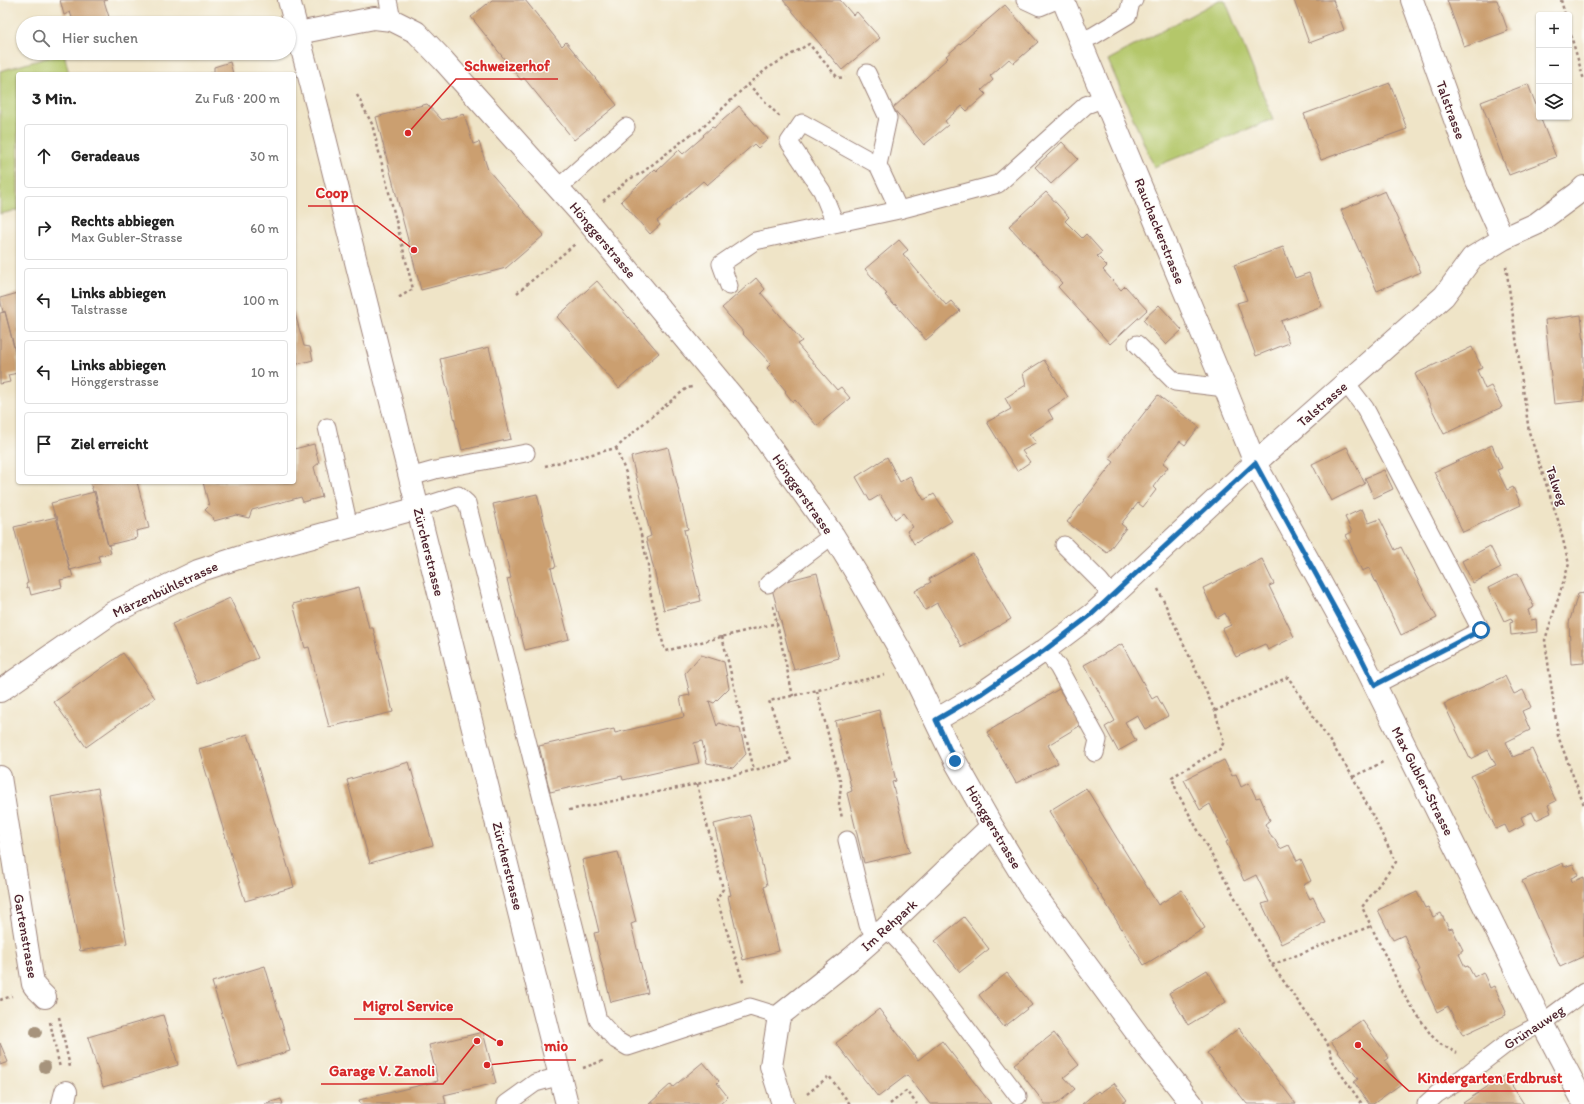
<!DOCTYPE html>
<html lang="de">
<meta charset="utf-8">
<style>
:root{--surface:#fff;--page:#f2f2f2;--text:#222;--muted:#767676;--line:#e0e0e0}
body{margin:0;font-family:Itim,sans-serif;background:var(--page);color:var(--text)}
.controls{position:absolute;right:12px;top:12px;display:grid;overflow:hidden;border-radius:4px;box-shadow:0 1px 3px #0004}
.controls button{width:36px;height:36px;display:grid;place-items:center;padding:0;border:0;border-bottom:1px solid var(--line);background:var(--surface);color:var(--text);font:20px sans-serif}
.stop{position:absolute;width:12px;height:12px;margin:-9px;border:3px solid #1f6fb2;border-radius:50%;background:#fff}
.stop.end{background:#1f6fb2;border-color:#fff;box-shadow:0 1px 4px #0008}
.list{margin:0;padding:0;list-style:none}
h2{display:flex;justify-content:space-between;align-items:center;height:52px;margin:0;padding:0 16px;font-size:17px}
h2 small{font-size:13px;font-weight:400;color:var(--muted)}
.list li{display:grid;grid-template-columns:26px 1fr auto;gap:12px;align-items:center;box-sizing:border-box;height:64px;margin:0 8px 8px;padding:0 8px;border:1px solid var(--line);border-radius:4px}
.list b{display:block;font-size:15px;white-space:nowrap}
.list p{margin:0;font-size:13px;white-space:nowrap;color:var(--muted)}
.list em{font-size:13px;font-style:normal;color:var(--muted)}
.icon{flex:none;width:22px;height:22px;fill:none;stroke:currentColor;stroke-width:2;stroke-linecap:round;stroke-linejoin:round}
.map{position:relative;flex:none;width:1584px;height:1104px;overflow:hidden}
.search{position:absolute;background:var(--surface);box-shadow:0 1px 3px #0004;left:16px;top:16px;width:280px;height:44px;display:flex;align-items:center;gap:10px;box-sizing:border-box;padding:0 14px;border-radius:22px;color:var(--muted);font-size:15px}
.panel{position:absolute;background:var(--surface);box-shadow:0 1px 3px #0004;left:16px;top:72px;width:280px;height:412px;border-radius:4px}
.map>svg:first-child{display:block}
.green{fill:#b4c76b;stroke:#7f734b}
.building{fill:#cb9f6f}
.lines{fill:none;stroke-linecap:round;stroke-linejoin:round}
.service-casing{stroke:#9c8279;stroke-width:19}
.minor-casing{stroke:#9c8279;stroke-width:24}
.secondary-casing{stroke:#9c8279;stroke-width:24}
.path{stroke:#9c8279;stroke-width:2.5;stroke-dasharray:3 3;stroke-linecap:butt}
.service{stroke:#fff;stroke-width:17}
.minor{stroke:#fff;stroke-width:22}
.secondary{stroke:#fff;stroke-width:22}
.tree{fill:#a6937c}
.route{stroke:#1f6fb2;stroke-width:5}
.labels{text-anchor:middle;stroke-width:3;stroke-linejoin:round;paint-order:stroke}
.street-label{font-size:14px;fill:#4a1f2b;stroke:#fdfcf7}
.leader{fill:none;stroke:#d62828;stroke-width:1.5}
.callout-dot{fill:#d62828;stroke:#fdfcf7;stroke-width:1.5}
.callout-label{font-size:15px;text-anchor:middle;font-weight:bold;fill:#d62828;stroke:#fdfcf7;stroke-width:3;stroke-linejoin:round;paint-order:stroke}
</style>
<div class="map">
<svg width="1584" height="1104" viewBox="0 0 1584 1104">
<rect width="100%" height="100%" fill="#fdfcf7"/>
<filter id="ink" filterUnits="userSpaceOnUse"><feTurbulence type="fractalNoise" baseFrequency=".025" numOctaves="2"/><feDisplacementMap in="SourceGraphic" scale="8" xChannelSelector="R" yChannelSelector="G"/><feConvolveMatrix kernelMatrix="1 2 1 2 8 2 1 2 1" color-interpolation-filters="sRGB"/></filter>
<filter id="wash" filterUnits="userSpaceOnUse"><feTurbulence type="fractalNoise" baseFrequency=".012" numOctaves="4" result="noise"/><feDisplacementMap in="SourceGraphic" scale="16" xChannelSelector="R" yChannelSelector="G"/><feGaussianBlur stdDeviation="0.9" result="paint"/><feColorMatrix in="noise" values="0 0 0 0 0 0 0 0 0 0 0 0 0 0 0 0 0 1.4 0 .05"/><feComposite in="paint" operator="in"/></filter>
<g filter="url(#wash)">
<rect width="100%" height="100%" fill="#efe4c7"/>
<path class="green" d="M1219 0H1225L1273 119 1154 167 1108 60Z
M64 53 69 74H18V210L0 214V71Z"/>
<g id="blocks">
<path class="building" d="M60 0H107L104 1 109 17 90 23H74L70 12 64 15Z
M492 0H525L562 46 566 42 617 105 574 140 524 78 521 80 471 17Z
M783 0H840L853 15 857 12 880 38 842 70Z
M1294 0H1333L1344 30 1309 43Z
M1447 0H1497L1508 31 1464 47Z
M1005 5 1038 42 1014 63 1009 59 990 76 993 80 982 90 986 94 967 111 962 106 945 121 948 125 924 145 893 108 948 58 946 56Z
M230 62 233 74H208L214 72V67Z
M1390 83 1407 129 1321 160 1304 114Z
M1528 84 1539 113V117H1540L1556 157 1509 175 1481 102Z
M427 104 442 120 464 114 473 144 479 142 488 170 544 235 506 268 421 290 376 117Z
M739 106 768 139 758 148 754 144 707 185 703 181 657 221 660 225 650 234 621 201 655 169 657 171 679 150 683 154 704 136 703 135 712 127 714 128Z
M1062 142 1078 159 1051 184 1035 167Z
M1385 191 1421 272 1377 291 1341 210Z
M1046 192 1069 217 1065 221 1082 238 1086 234 1102 252 1097 256 1107 266 1103 270 1121 290 1125 286 1147 310 1110 344 1058 287 1062 283 1009 226Z
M899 240 908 250 903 254 946 305 951 301 960 311 926 340 895 304 894 305 885 295 887 294 865 269Z
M1283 247 1295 278 1309 273 1322 306 1281 321 1289 343 1256 356 1237 303 1247 300 1234 265Z
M756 278 765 289 761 293 802 341 797 344 837 390 841 387 850 398 817 426 795 400 793 402 785 392 786 391 767 368 771 364 743 334 744 333 722 308Z
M597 281 659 353 619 388 557 317Z
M18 293V358H17L5 311 3 312 0 298Z
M1159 305 1182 330 1166 345 1143 320Z
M294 310 304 346 310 347 313 360 294 365Z
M5 312 18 363V373L8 375 10 382 0 384V313Z
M1581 315 1584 342V401L1554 404 1545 320Z
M489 347 511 439 462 450 440 359Z
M1472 347 1482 368 1477 370 1485 389 1491 386 1502 407 1444 434 1415 374Z
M1044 360 1068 397 1048 410 1053 419 1029 434 1037 443 1022 451 1030 462 1017 471 987 422 1011 409 1005 398 1026 385 1023 373Z
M1158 395 1199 427 1185 445 1180 441 1163 463 1168 467 1153 487 1156 490 1143 507 1138 503 1121 524 1126 528 1107 553 1067 522 1114 462 1109 458Z
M314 444 319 463 314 467 322 497 303 502 301 497 252 510 249 518 236 515 214 521 213 517 205 510 209 506 203 482H294V449Z
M1492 445 1502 468 1497 470 1507 490 1513 487 1521 505 1463 532 1434 472Z
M668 447 688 529 684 530 701 601 664 610 646 538 651 536 631 457Z
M1347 447 1365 484 1331 501 1312 464Z
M887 457 900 482 910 476 924 500 934 494 952 521 914 544 907 531 913 527 903 513 895 519 880 495 870 501 856 477Z
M1384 470 1393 489 1374 498 1365 478Z
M90 482H137L149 528 136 531 137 538 108 545 95 491 93 492Z
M94 492 108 546 109 545 111 553 98 556 100 562 70 570 57 516H55L51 503Z
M537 494 556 567 551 568 569 639 525 650 507 579 511 578 493 504Z
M1362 509 1369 523 1380 519 1395 550 1401 547 1437 618 1401 635 1369 568 1362 571 1346 535 1352 532 1345 517Z
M56 517 70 571 71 570 73 577 60 580 62 587 31 595 29 587 27 588 26 584 28 583 14 527Z
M1490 546 1501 568 1473 583 1462 561Z
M973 554 1011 619 962 647 937 603 925 610 915 591 931 582 929 579Z
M1262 559 1274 584 1269 586 1294 637 1268 650 1265 644 1236 657 1222 629 1231 625 1225 613 1217 618 1203 588Z
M817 573 839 658 794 670 771 585Z
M1518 573 1534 607 1528 610 1531 620 1536 619 1537 632 1511 635 1510 623 1513 622 1511 618 1504 621 1488 588Z
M359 587 369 628H373L393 712 329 727 309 647 305 648 293 604Z
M1584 593V663L1571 664 1569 623 1578 594Z
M230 598 258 658 198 684 172 624Z
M1122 644 1152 699 1157 696 1168 716 1145 729 1137 715 1125 722 1136 741 1118 751 1105 727 1115 721 1084 665Z
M123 653 155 698 86 747 54 702Z
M701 655 724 662 729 688 714 703 709 701 717 726 719 723 740 729 746 754 733 768 707 763 702 741 694 743 699 763 623 780 622 776 550 792 539 746 614 729 615 733 684 717 680 697 690 695 685 673Z
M1505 676 1514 694 1523 690 1531 707 1522 711 1530 730 1506 742 1513 757 1532 749 1556 801 1548 805 1551 813 1536 820 1532 812 1521 817 1524 825 1509 833 1505 825 1496 829 1471 776 1496 765 1488 750 1470 759 1444 704Z
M1059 689 1081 725 1048 745 1058 763 1016 783 987 732Z
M879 710 896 781 892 782 910 852 864 863 847 793 852 791 835 721Z
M248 734 294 887 245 901 199 749Z
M1224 760 1232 776 1236 774 1241 787 1249 783 1256 798 1260 797 1270 820 1265 824 1272 838H1274L1280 849 1289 845 1297 861 1301 859 1311 881 1303 885 1310 899 1313 897 1325 922 1321 923V925L1281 944 1262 904 1269 902 1256 875 1244 881 1226 842 1228 841 1210 804 1200 810 1184 780Z
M409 762 433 845 370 863 347 780Z
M98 788 127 943 80 951 51 797Z
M1086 788 1158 905 1182 890 1205 928 1144 965 1049 811Z
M750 815 767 885 764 887 779 951 743 960 728 896 731 895 714 824Z
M618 852 636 922 631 924 648 993 611 1002 594 933 599 932 582 860Z
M1563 863 1564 867 1573 864 1578 875 1571 878 1572 882 1584 877V956L1560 967 1522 881Z
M1417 892 1425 908 1428 907 1433 917 1441 913 1449 929 1452 928 1463 950 1461 951V953L1459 954 1465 967 1468 966 1474 977 1483 972 1490 988 1494 986 1506 1012 1505 1013 1506 1015 1463 1035 1448 1006 1437 1012 1418 971 1420 970 1404 935 1393 940 1378 910Z
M964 917 989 949 960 972 935 941Z
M265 966 290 1051 238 1067 212 982Z
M1207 970 1226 1002 1188 1025 1169 993Z
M1007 973 1032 1005 1004 1027 979 995Z
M879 1009 918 1060 942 1041 991 1104H930L907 1075 878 1097 836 1043Z
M163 1015 178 1065 103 1087 88 1037Z
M1362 1020 1389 1058 1385 1061 1401 1084 1373 1104H1369L1354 1082 1358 1079 1331 1041Z
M1239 1028 1296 1104H1247L1207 1053Z
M483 1032 496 1083 444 1095 446 1104H360L359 1100 438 1081 429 1045Z
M1054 1033 1079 1065 1064 1077 1075 1089 1057 1104H1045L1014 1064Z
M0 1043 8 1062 0 1065Z
M703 1062 719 1081 717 1083 728 1097 720 1104H649L671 1084 673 1087Z
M1505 1075 1524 1104H1464L1463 1103Z
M1114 1083 1127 1100 1122 1104H1082L1098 1091 1100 1093Z
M281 1099 283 1104H265Z"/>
</g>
</g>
<g filter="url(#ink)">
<use href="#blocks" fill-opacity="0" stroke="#9c8279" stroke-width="1"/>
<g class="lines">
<g class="service-casing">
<path id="service" d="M388 0 392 20
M1025 0 1040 7 1057 0
M1081 40 1093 36 1128 15 1131 2 1134 0
M867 73 888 118 878 165
M559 187 626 127
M835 223 822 191 789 142 802 123 878 165 899 210
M729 286 721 264 755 241 899 210 998 184 1086 105 1105 98
M1137 344 1175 382 1225 388
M1346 383 1365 408 1481 630 1375 685
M327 427 349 527
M410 477 435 470 526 453
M418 508 458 495 467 503 598 1020 616 1040 628 1047 750 1007 779 1016
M1064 545 1100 581 1112 596
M768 584 833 535
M1045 650 1058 667 1098 740 1095 753
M847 840 868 925 877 936
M886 928 907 950 1018 1096
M506 1104 535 1083 560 1076
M1426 1104 1437 1094 1462 1078 1514 1038 1542 1023 1584 992"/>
</g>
<g class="minor-casing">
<path id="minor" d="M1063 0 1225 388 1255 463 1358 651 1542 1023 1584 1103
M1412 0 1477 181 1503 239
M298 33 374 18 392 20 416 32 443 60 584 217 747 414 833 535 858 576 908 664 955 761 992 826 1030 888 1147 1047 1192 1104
M0 691 112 613 198 571 244 556 418 508
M936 720 982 693 1045 650 1093 614 1255 463 1444 296 1472 258 1503 239 1536 224 1578 193 1584 187
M0 777 33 984 35 987 45 997
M63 1104 66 1092
M783 1104 771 1066 779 1016 852 958 886 928 992 826"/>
</g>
<g class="secondary-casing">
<path id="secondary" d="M289 0 317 106 567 1104"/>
</g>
<path class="path" d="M1561 0 1565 15
M1569 29 1584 80
M748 84 780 117
M357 95 372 124 413 289 398 298
M603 201 628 180 643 172 690 135 699 131 748 84 768 68 809 44 838 78 845 77
M1506 266 1529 432 1558 520 1569 564 1545 640 1558 736 1584 805
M517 293 575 244
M616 448 626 473 648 564V584L665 651 777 623
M545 466 616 448 652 416 687 388 692 387
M1158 589 1215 711 1224 742 1220 749 1172 777 1177 792 1272 965 1327 1042 1334 1064 1362 1104
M773 606 793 696
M722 636 754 770
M817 691 841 784 839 804 842 818
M1215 711 1288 677 1353 777 1396 862 1362 907 1404 995 1431 1035 1440 1044 1457 1053
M1353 777 1385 761
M697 784 723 889 717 900 744 985
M569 810 697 784 791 761 769 701 885 675
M1272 965 1371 926
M0 1000 12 996
M59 1017 70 1067
M50 1022 60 1068
M583 1068 605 1060
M807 1094 829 1076 850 1104
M890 1104 906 1091 917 1104"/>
<use href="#service" class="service"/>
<use href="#minor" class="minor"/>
<use href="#secondary" class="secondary"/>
</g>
<g class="tree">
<circle cx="36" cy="1032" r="6"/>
<circle cx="45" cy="1067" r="6"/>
</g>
</g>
<g class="lines" filter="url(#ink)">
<path class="route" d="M955 761 936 720 982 693 1045 650 1092 614 1255 463 1358 651 1375 685 1481 630"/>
</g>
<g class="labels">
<g class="street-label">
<text transform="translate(1451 110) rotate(70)" y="5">Talstrasse</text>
<text transform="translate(1160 231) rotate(68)" y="5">Rauchackerstrasse</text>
<text transform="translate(603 240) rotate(50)" y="5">Hönggerstrasse</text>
<text transform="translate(1322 404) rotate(-41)" y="5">Talstrasse</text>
<text transform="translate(1557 486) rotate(71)" y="5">Talweg</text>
<text transform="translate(803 494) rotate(55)" y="5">Hönggerstrasse</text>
<text transform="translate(429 552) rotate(76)" y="5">Zürcherstrasse</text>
<text transform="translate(165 589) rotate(-25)" y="5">Märzenbühlstrasse</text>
<text transform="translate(1423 781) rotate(63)" y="5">Max Gubler-Strasse</text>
<text transform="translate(994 827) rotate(59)" y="5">Hönggerstrasse</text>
<text transform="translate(508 866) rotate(76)" y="5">Zürcherstrasse</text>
<text transform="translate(889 925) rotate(-42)" y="5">Im Rehpark</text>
<text transform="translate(26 936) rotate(80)" y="5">Gartenstrasse</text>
<text transform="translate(1534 1027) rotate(-33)" y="5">Grünauweg</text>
</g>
</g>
<path class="leader" d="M408 133L456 79H558M414 250L357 206H308M500 1043L461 1019H354M487 1065L536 1060H576M477 1041L443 1084H321M1358 1045L1409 1091H1570"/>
<g class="callout-dot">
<circle cx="408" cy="133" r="4"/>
<circle cx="414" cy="250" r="4"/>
<circle cx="500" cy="1043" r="4"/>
<circle cx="487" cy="1065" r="4"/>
<circle cx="477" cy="1041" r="4"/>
<circle cx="1358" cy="1045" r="4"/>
</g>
<g class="callout-label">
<text x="507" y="71">Schweizerhof</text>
<text x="332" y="198">Coop</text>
<text x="408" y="1011">Migrol Service</text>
<text x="556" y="1051">mio</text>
<text x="382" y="1076">Garage V. Zanoli</text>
<text x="1490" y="1083">Kindergarten Erdbrust</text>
</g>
</svg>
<div class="controls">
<button>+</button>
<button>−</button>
<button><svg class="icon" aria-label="layers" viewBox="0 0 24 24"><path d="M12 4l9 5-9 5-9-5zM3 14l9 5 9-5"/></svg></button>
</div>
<div class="stop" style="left:1481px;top:630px"></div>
<div class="stop end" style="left:955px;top:761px"></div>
<div class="search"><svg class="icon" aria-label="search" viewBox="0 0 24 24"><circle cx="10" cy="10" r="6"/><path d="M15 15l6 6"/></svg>Hier suchen</div>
<section class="panel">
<h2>3 Min.<small>Zu Fuß · 200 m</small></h2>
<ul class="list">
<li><svg class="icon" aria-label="ahead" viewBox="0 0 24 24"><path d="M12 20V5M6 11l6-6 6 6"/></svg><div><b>Geradeaus</b></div><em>30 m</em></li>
<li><svg class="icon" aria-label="right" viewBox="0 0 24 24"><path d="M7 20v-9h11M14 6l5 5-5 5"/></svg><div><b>Rechts abbiegen</b><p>Max Gubler-Strasse</p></div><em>60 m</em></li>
<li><svg class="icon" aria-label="left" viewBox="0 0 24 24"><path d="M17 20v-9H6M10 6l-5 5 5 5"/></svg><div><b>Links abbiegen</b><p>Talstrasse</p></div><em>100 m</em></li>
<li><svg class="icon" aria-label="left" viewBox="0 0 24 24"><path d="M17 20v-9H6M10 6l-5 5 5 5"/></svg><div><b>Links abbiegen</b><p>Hönggerstrasse</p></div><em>10 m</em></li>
<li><svg class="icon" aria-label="arrive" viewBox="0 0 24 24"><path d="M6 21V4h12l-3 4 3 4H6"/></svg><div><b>Ziel erreicht</b></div></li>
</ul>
</section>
</div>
